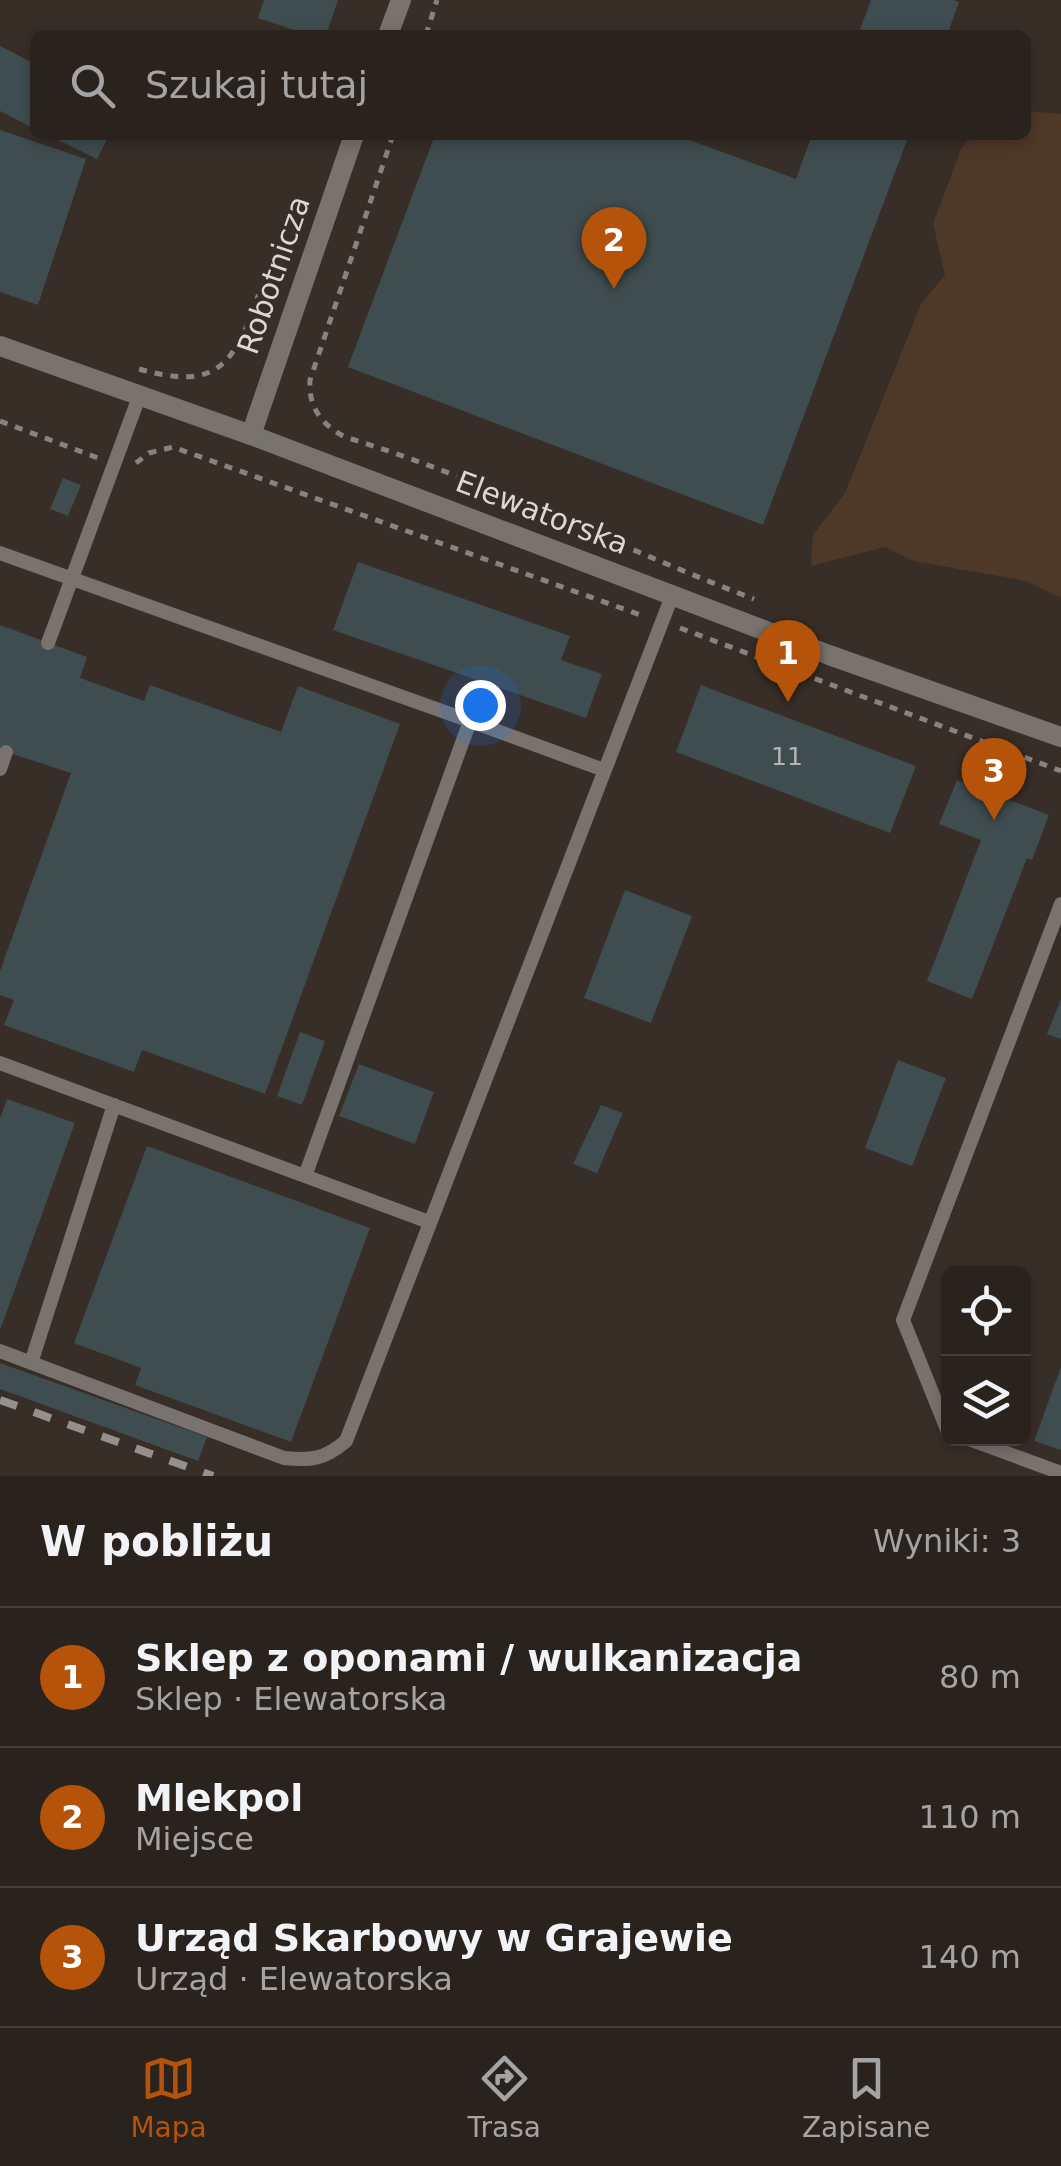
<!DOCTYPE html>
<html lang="pl">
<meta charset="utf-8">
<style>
:root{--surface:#29221d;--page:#352f2a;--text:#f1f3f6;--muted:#a5a4a4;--line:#453f3b;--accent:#b45309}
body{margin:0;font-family:"DejaVu Sans",sans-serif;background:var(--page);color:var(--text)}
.controls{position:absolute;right:30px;bottom:30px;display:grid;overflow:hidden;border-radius:15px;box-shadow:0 5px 15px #0003}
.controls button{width:90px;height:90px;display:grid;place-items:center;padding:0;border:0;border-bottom:2px solid var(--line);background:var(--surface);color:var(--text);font:50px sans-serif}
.you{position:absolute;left:480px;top:705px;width:35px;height:35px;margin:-25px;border:8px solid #fff;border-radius:50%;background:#1a73e8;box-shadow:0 0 0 15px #1a73e833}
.badge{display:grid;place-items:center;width:65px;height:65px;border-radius:50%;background:var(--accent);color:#fff;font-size:32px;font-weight:700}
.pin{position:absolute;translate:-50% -82px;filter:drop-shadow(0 2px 5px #0008)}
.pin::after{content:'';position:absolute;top:52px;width:35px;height:30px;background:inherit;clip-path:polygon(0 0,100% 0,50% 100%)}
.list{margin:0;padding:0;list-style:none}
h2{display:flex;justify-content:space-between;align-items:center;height:130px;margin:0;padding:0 40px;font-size:42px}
h2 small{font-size:32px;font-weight:400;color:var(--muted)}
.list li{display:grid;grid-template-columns:65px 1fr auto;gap:30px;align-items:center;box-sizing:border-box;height:140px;padding:0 40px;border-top:2px solid var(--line)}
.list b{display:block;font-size:38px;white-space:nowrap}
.list p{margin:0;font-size:32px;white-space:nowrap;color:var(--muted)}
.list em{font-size:32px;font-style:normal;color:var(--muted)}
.icon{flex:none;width:55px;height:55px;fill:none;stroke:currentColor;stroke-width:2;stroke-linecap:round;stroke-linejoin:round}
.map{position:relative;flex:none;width:1061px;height:1476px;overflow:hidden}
.search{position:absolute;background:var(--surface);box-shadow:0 5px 15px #0003;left:30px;right:30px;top:30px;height:110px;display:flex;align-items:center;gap:25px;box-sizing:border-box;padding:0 35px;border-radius:15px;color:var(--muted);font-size:38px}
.sheet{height:550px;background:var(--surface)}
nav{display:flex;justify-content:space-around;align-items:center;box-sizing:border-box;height:140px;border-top:2px solid var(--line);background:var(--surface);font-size:28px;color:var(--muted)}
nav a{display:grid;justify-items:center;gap:5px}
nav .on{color:var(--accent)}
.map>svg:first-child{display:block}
.green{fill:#4e3828}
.building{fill:#3f4c50}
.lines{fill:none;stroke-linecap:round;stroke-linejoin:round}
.path{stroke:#8a837d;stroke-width:5;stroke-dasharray:8 8;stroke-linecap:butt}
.service{stroke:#78736f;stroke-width:14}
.minor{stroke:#78736f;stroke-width:20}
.tertiary{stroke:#78736f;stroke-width:20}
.rail{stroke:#978f89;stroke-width:8;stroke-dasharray:18 18;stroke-linecap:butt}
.labels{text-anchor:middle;stroke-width:10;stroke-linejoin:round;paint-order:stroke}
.number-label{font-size:25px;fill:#b6b4b2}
.street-label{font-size:30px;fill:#ddd7d2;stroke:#372e27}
</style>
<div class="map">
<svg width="1061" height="1476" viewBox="0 0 1061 1476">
<rect width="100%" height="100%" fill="#372e27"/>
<path class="green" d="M1026 111 1061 114V598L1026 581 914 561 885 547 811 566 813 535 845 493 921 304 945 275 933 224 961 149 973 135H1026Z"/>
<path class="building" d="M264 0H338L326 35H309L258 18Z
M871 0H954L959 2 947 35H858Z
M0 46 35 64V129L0 111Z
M0 130 86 159 38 305 0 292Z
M48 135H109L97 159Z
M435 135H676L796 179 812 135H909L763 525 348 367Z
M63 478 81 485 68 516 50 509Z
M358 562 570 636 561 660 602 674 586 718 333 630Z
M0 625 87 657 80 678 144 701 150 685 281 732 298 686 400 724 265 1094 142 1050 134 1072 4 1025 14 1000 0 995V971L71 773 0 750Z
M701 685 916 766 890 833 676 752Z
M957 780 1049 815 1032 860 1027 858 972 999 927 981 981 840 939 824Z
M625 890 692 916 651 1023 584 998Z
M1061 999V1039L1047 1034Z
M300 1032 325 1041 302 1105 277 1096Z
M898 1060 946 1078 912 1166 865 1148Z
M359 1064 434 1092 415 1144 339 1116Z
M7 1099 75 1123 0 1330V1118Z
M601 1105 623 1113 597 1173 573 1164Z
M147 1146 370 1228 291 1442 135 1385 141 1368 74 1343Z
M0 1363 207 1437 198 1461 0 1389Z
M1061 1367V1450L1034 1441Z"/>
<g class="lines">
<path class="path" d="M426 35 437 0
M393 135 310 380C308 407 322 425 345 437 486 480 617 547 754 599
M139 369C216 391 234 366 258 296L274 302
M0 421 98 458
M136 463 149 453 173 447 646 617
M680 628 1061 771"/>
<path class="service" d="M0 553 470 721 305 1176
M48 643 139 397
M470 721 604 770
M0 769 6 752
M0 1063 429 1222
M0 1351 284 1458C311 1461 325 1459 346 1441L672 596
M31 1363 114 1105
M948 1432 903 1320 1061 904
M966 1438 1061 1473"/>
<path class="minor" d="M251 435 829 655 1061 737"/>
<path class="tertiary" d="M388 35 401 0
M0 346 251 435 354 135"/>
<path class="rail" d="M0 1400 213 1476"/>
</g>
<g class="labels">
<g class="number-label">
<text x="787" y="765">11</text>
</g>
<g class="street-label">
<text transform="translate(274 275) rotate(-71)" y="10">Robotnicza</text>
<text transform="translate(542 513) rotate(21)" y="10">Elewatorska</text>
</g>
</g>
</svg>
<div class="controls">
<button><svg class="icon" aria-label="locate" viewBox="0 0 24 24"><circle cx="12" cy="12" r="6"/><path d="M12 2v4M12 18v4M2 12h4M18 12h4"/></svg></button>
<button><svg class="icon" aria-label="layers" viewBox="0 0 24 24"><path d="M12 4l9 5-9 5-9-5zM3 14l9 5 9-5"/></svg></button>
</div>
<div class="you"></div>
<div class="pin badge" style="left:788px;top:702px">1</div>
<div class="pin badge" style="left:614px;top:289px">2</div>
<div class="pin badge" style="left:994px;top:820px">3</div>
<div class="search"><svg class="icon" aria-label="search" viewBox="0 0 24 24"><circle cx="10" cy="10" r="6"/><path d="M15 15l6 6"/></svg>Szukaj tutaj</div>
</div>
<section class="sheet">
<h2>W pobliżu<small>Wyniki: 3</small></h2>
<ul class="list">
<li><span class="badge">1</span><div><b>Sklep z oponami / wulkanizacja</b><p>Sklep · Elewatorska</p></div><em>80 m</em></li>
<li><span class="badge">2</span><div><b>Mlekpol</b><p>Miejsce</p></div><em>110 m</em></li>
<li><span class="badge">3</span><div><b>Urząd Skarbowy w Grajewie</b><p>Urząd · Elewatorska</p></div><em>140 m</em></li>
</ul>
</section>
<nav>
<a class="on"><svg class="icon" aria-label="map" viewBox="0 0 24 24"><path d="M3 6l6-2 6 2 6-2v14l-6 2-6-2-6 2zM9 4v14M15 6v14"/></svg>Mapa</a>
<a><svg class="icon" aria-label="directions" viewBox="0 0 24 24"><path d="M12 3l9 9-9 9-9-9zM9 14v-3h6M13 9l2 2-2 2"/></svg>Trasa</a>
<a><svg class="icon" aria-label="saved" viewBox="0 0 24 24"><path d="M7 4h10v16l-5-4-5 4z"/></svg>Zapisane</a>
</nav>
